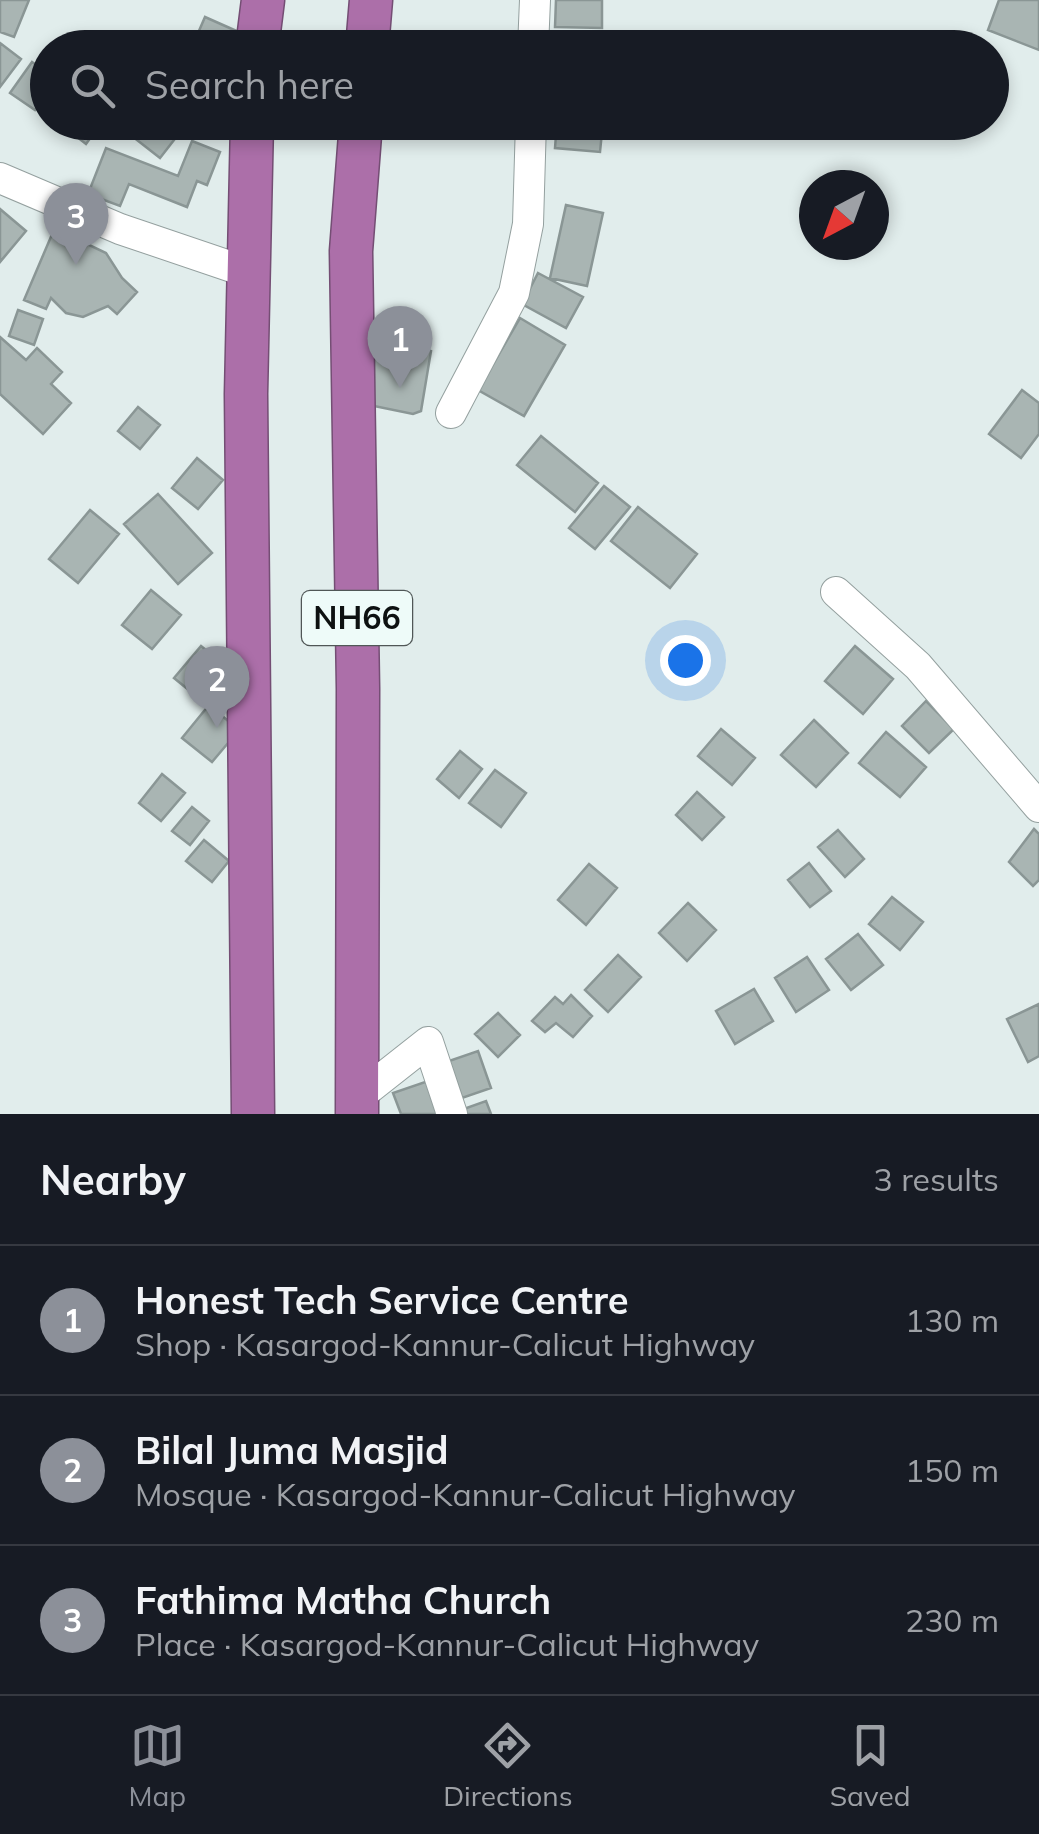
<!DOCTYPE html>
<meta charset="utf-8">
<style>
:root{--surface:#171b24;--page:#20242c;--text:#f1f3f6;--muted:#9ea1a6;--line:#363941;--accent:#8c9099}
body{margin:0;font-family:Mulish,sans-serif;background:var(--page);color:var(--text)}
.compass{position:absolute;left:799px;top:170px;width:90px;height:90px;border-radius:50%;background:var(--surface);box-shadow:0 5px 15px #0003;rotate:221deg}
.you{position:absolute;left:685px;top:660px;width:35px;height:35px;margin:-25px;border:8px solid #fff;border-radius:50%;background:#1a73e8;box-shadow:0 0 0 15px #1a73e833}
.badge{display:grid;place-items:center;width:65px;height:65px;border-radius:50%;background:var(--accent);color:#fff;font-size:32px;font-weight:700}
.pin{position:absolute;translate:-50% -82px;filter:drop-shadow(0 2px 5px #0008)}
.pin::after{content:'';position:absolute;top:52px;width:35px;height:30px;background:inherit;clip-path:polygon(0 0,100% 0,50% 100%)}
.list{margin:0;padding:0;list-style:none}
h2{display:flex;justify-content:space-between;align-items:center;height:130px;margin:0;padding:0 40px;font-size:42px}
h2 small{font-size:32px;font-weight:400;color:var(--muted)}
.list li{display:grid;grid-template-columns:65px 1fr auto;gap:30px;align-items:center;box-sizing:border-box;height:150px;padding:0 40px;border-top:2px solid var(--line)}
.list b{display:block;font-size:38px;white-space:nowrap}
.list p{margin:0;font-size:32px;white-space:nowrap;color:var(--muted)}
.list em{font-size:32px;font-style:normal;color:var(--muted)}
.icon{flex:none;width:55px;height:55px;fill:none;stroke:currentColor;stroke-width:2;stroke-linecap:round;stroke-linejoin:round}
.map{position:relative;flex:none;width:1039px;height:1114px;overflow:hidden}
.search{position:absolute;background:var(--surface);box-shadow:0 5px 15px #0003;left:30px;right:30px;top:30px;height:110px;display:flex;align-items:center;gap:25px;box-sizing:border-box;padding:0 35px;border-radius:55px;color:var(--muted);font-size:38px}
.sheet{height:580px;background:var(--surface)}
nav{display:flex;justify-content:space-around;align-items:center;box-sizing:border-box;height:140px;border-top:2px solid var(--line);background:var(--surface);font-size:28px;color:var(--muted)}
nav a{display:grid;justify-items:center;gap:5px}
nav .on{color:var(--accent)}
.map>svg:first-child{display:block}
.building{fill:#a9b5b3;stroke:#8a9695;stroke-width:2.5}
.lines{fill:none;stroke-linecap:round;stroke-linejoin:round}
.minor-casing{stroke:#94a09f;stroke-width:32}
.highway-casing{stroke:#744e74;stroke-width:45}
.minor{stroke:#fff;stroke-width:30}
.highway{stroke:#ac6fa9;stroke-width:42}
.labels{text-anchor:middle;stroke-width:10;stroke-linejoin:round;paint-order:stroke}
.shield{fill:#eefbf9;stroke:#505757;stroke-width:2.5}
.shield-label{font-size:32px;font-weight:bold;fill:#0d1111}
</style>
<div class="map">
<svg width="1039" height="1114" viewBox="0 0 1039 1114">
<rect width="100%" height="100%" fill="#e1edec"/>
<path class="building" d="M0 0H29L14 37 0 32Z
M556 0H602V28L555 27Z
M999 0H1039V50L988 30Z
M205 17 241 33 234 48H213L195 40Z
M547 37 604 42V48H546Z
M0 43 21 59 0 87Z
M32 62 48 73V93L35 110 10 93Z
M58 122H102L86 144Z
M129 122H188L160 158 123 129Z
M557 122H603L600 152 555 148Z
M192 141 220 152 207 185 197 181 187 207 129 184 120 206 88 194 106 148 178 176Z
M566 205 603 213 587 286 550 278Z
M0 209 26 231 0 262Z
M53 232 72 243 81 241 106 253 122 278 137 292 117 314 108 306 83 317 66 313 51 298 46 309 24 300Z
M538 273 583 297 566 328 522 304Z
M18 310 43 319 34 345 9 336Z
M520 318 565 345 524 416 478 390Z
M374 332 431 351 421 411 413 414 374 406Z
M0 337 26 360 37 348 62 372 51 384 71 403 43 434 0 394Z
M1022 390 1039 403V434L1021 458 989 434Z
M138 407 160 425 140 449 118 431Z
M541 436 598 483 575 512 517 465Z
M197 458 223 480 198 509 172 488Z
M604 486 630 507 595 549 569 528Z
M158 494 212 553 178 584 124 524Z
M638 507 697 554 670 588 611 541Z
M90 510 119 534 78 583 49 559Z
M151 590 181 615 152 649 122 625Z
M201 646 228 668 201 700 174 678Z
M855 646 893 679 863 714 825 681Z
M926 701 954 729 929 753 902 726Z
M209 705 239 730 212 762 182 738Z
M814 720 848 753 816 787 781 755Z
M721 729 755 758 732 785 698 756Z
M886 732 926 767 900 797 859 763Z
M460 751 482 769 459 798 437 779Z
M495 770 526 793 501 827 469 803Z
M162 774 185 793 161 821 139 803Z
M697 792 724 817 702 840 676 815Z
M192 807 209 821 190 845 172 831Z
M1034 829 1039 834V880L1033 886 1009 862Z
M838 830 864 859 845 877 818 847Z
M204 840 229 861 212 882 186 861Z
M809 863 831 891 810 907 788 880Z
M589 864 617 888 586 925 558 900Z
M892 897 923 922 900 950 869 924Z
M688 903 716 930 687 961 659 933Z
M858 934 883 965 851 990 826 959Z
M618 955 641 977 608 1012 585 990Z
M807 957 829 990 796 1012 775 978Z
M754 989 773 1021 735 1044 716 1011Z
M571 995 592 1016 573 1037 556 1023 545 1032 532 1021 555 997 563 1004Z
M1039 1004V1056L1028 1062 1007 1019Z
M498 1013 520 1035 498 1057 475 1034Z
M478 1051 491 1088 462 1098 449 1061Z
M428 1081 439 1114H401L393 1093Z
M486 1101 491 1114H459L458 1111Z"/>
<g class="lines">
<g class="minor-casing">
<path id="minor" d="M533 48 535 0
M0 178 120 229 250 273
M451 413 514 293 528 224 531 122
M836 592 918 666 1039 807
M357 1098 428 1042 452 1114"/>
</g>
<g class="highway-casing">
<path id="highway" d="M257 48 263 0
M367 48 371 0
M252 122 246 394 253 1114
M357 1114 358 689 351 251 361 122"/>
</g>
<use href="#minor" class="minor"/>
<use href="#highway" class="highway"/>
</g>
<g class="labels">
<rect class="shield" x="302" y="591" width="110" height="54" rx="8"/>
<g class="shield-label">
<text x="357" y="629">NH66</text>
</g>
</g>
</svg>
<svg class="compass" viewBox="-18 -18 36 36"><path d="M0-13l5 13h-10z" fill="#e53935"/><path d="M0 13l5-13h-10z" fill="#9ea1a6"/></svg>
<div class="you"></div>
<div class="pin badge" style="left:400px;top:388px">1</div>
<div class="pin badge" style="left:217px;top:728px">2</div>
<div class="pin badge" style="left:76px;top:265px">3</div>
<div class="search"><svg class="icon" aria-label="search" viewBox="0 0 24 24"><circle cx="10" cy="10" r="6"/><path d="M15 15l6 6"/></svg>Search here</div>
</div>
<section class="sheet">
<h2>Nearby<small>3 results</small></h2>
<ul class="list">
<li><span class="badge">1</span><div><b>Honest Tech Service Centre</b><p>Shop · Kasargod-Kannur-Calicut Highway</p></div><em>130 m</em></li>
<li><span class="badge">2</span><div><b>Bilal Juma Masjid</b><p>Mosque · Kasargod-Kannur-Calicut Highway</p></div><em>150 m</em></li>
<li><span class="badge">3</span><div><b>Fathima Matha Church</b><p>Place · Kasargod-Kannur-Calicut Highway</p></div><em>230 m</em></li>
</ul>
</section>
<nav>
<a class="on"><svg class="icon" aria-label="map" viewBox="0 0 24 24"><path d="M3 6l6-2 6 2 6-2v14l-6 2-6-2-6 2zM9 4v14M15 6v14"/></svg>Map</a>
<a><svg class="icon" aria-label="directions" viewBox="0 0 24 24"><path d="M12 3l9 9-9 9-9-9zM9 14v-3h6M13 9l2 2-2 2"/></svg>Directions</a>
<a><svg class="icon" aria-label="saved" viewBox="0 0 24 24"><path d="M7 4h10v16l-5-4-5 4z"/></svg>Saved</a>
</nav>
